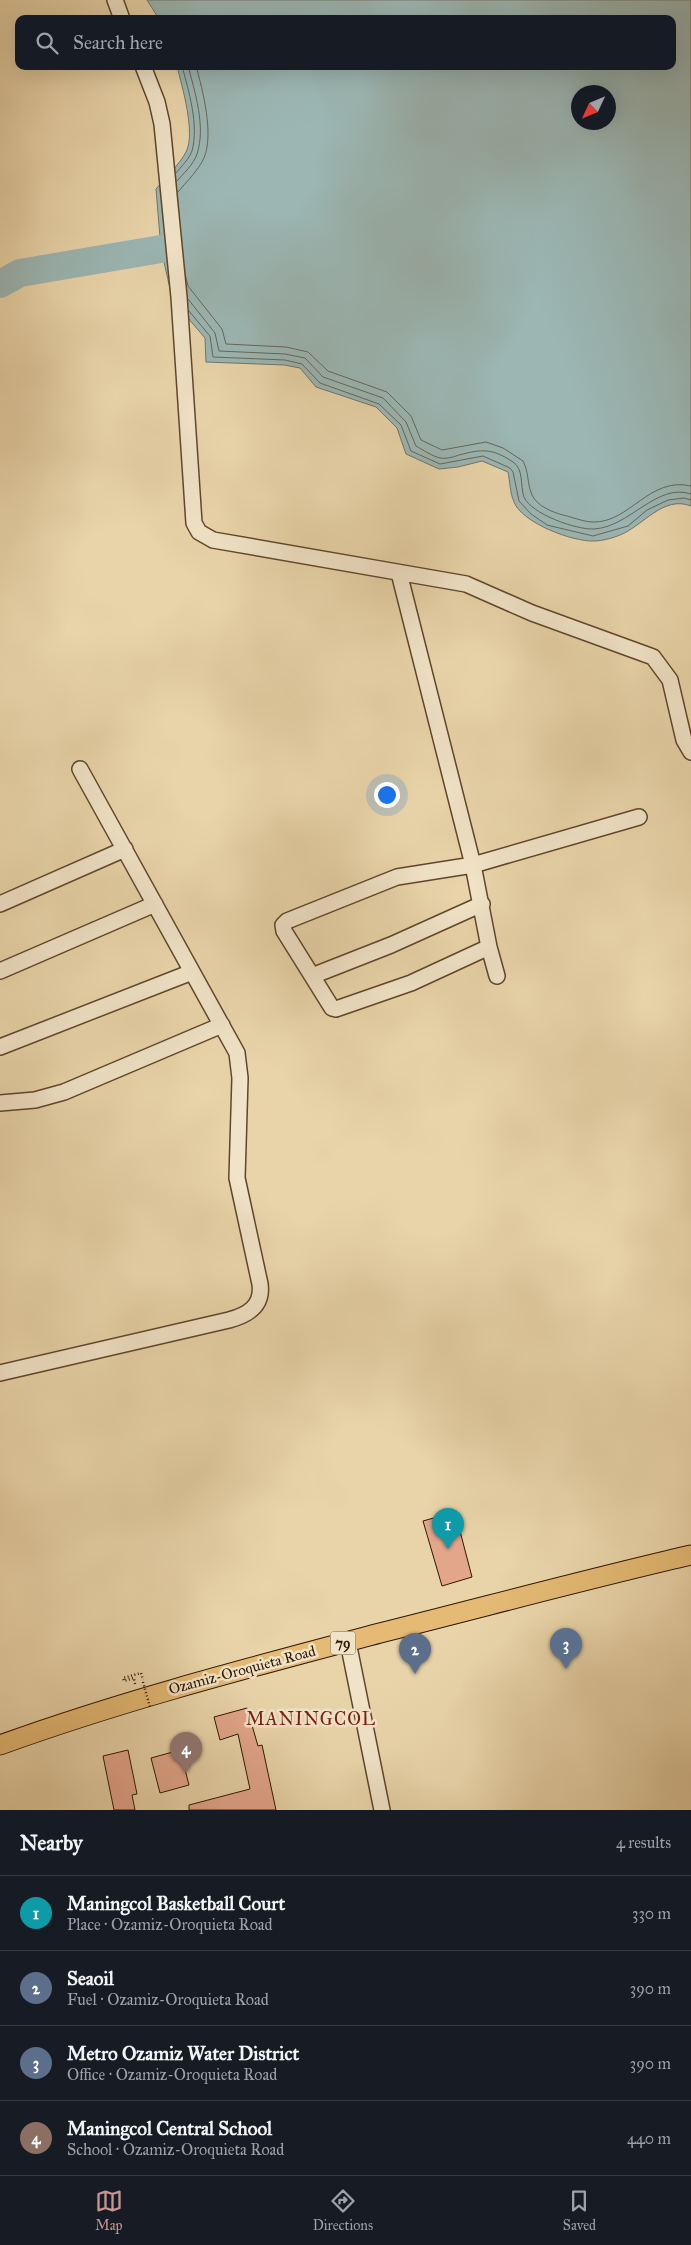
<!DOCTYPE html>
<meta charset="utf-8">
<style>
:root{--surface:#171b24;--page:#242831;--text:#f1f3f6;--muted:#9ea1a6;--line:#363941;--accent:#c59692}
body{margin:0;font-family:"IM FELL Great Primer",serif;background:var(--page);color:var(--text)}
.compass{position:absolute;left:571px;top:85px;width:45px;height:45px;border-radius:50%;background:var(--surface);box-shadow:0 5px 20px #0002;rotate:226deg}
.you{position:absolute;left:386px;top:794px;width:18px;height:18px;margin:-12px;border:4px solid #fff;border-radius:50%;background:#1a73e8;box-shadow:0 0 0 8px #1a73e833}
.badge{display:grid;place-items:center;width:32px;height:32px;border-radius:50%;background:var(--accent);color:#fff;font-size:16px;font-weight:700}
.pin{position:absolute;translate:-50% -41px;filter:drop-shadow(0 1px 2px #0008)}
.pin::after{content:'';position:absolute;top:26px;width:18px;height:15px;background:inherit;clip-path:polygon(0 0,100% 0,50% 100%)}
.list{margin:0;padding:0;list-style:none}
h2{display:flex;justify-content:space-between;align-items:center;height:65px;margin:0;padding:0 20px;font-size:21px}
h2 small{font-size:16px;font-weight:400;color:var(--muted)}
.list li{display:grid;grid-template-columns:32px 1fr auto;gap:15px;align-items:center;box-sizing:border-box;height:75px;padding:0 20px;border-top:1px solid var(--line)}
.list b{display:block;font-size:19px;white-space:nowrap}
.list p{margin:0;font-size:16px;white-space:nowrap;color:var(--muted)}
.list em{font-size:16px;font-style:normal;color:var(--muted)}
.icon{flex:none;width:28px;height:28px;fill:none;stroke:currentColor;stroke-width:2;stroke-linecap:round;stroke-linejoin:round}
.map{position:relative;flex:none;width:691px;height:1810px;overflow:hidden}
.search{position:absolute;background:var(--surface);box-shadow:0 5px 20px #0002;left:15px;right:15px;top:15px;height:55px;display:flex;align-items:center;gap:12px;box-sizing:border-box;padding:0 18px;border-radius:10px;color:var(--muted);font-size:19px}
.sheet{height:365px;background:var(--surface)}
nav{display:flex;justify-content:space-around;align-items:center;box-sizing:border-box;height:70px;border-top:1px solid var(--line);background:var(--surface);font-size:14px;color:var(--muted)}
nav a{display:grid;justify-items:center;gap:2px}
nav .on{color:var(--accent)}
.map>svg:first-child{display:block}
.water{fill:#9bb6b3;stroke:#70766b;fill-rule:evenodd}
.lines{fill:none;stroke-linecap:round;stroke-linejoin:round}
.shore{stroke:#65665a;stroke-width:1}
.river{stroke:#9bb6b3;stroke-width:28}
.building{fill:#e3a68b;stroke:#2f1700}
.minor-casing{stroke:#5e462a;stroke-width:18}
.major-casing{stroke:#2f1700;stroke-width:21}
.path{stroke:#2f1700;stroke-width:2.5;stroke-dasharray:1 2.5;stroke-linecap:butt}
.minor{stroke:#f1e3c7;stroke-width:15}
.major{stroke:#e4ba74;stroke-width:19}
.path-bridge{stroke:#2f1700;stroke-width:2.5;stroke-dasharray:1 2.5;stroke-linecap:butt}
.labels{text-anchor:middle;stroke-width:5;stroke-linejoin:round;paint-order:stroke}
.shield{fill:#f1e3c7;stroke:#69543c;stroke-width:1}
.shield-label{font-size:14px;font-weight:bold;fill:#2f1700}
.street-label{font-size:15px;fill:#2f1700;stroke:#f1e3c7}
.quarter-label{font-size:18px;letter-spacing:1px;fill:#7a1f14;stroke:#f1e3c7}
</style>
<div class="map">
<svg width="691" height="1810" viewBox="0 0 691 1810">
<rect width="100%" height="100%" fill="#e9d4a9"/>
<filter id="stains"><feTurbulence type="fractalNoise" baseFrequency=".004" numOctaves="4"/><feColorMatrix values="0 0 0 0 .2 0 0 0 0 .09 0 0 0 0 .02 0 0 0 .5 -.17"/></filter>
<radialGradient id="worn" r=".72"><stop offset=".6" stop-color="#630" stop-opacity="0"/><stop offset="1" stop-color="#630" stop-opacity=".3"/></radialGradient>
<path class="water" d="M147 0H691V506C663 495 643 526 620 535 613 538 602 541 594 541 573 542 522 523 514 502 510 493 510 482 508 472L482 461 458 467 439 469 406 454 397 428 376 407 316 387 300 368 284 365 206 362 205 338 187 317 171 293 161 249 156 189C166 177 179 165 186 152 196 133 182 87 177 66H672V19H159ZM578 92H608V122H578Z"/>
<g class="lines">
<path class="shore" d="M176 173C181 167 189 159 192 151 199 125 189 92 182 66
M176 182C183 174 194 164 197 154 206 127 195 92 188 66
M178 192C186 182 198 171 204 158 214 134 203 91 196 66
M185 274 188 286 222 329 226 344 286 347 308 352 328 371 387 392 411 416 421 440 442 450 486 442 503 448 523 461C529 472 527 484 532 495 537 506 552 512 563 515 572 517 584 522 593 522 630 523 649 476 691 486
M188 299 215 333 219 351 285 354 305 358 323 377 383 398 406 422 416 446C423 450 432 456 440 458 446 459 454 457 459 455 482 449 492 448 513 462 524 469 520 486 524 497 531 514 577 530 594 529 630 527 657 482 691 494
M189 311 210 336 213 357 285 360 302 364 320 383 379 404 401 425 411 451 440 464 483 456 510 468 513 472 519 501 531 514 547 525 593 536 628 526 647 510 668 500 684 498 691 500"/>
<path class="river" d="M0 284 20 273 161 249"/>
</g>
<path class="building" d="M455 1512 472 1577 442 1586 423 1521Z
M247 1708 258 1746 262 1745 276 1810H189V1805L250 1789 238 1734 220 1740 214 1717Z
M128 1750 137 1794 132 1795 135 1810H114L103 1756Z
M180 1750 189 1785 160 1793 151 1758Z"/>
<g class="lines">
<g class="minor-casing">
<path id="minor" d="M115 0 122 19
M143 66 157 102 162 124 179 297 194 523 199 532 213 540 466 584 532 613 653 657 670 680 684 740 691 752
M399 573 473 865 489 947 497 976
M0 904 125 849
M489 947 411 983 336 1009 332 1008 284 931 283 925 287 921 397 877 473 865 639 817
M0 971 155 904
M312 976 391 945 482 904
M0 1047 192 972
M0 1103 35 1100 64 1092 222 1025
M0 1373 229 1320C248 1315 263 1306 260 1284L237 1178 240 1078 237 1053 80 769
M348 1642 382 1810"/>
</g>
<g class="major-casing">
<path id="major" d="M0 1745C124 1700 252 1667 380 1633 484 1607 587 1579 691 1555"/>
</g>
<path class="path" d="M135 1684 134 1678 124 1681 123 1678 141 1673 143 1680"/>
<use href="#minor" class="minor"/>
<use href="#major" class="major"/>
<path class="path-bridge" d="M143 1682 150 1707"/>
</g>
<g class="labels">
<rect class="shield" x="330.5" y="1631.5" width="25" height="23" rx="4"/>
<g class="shield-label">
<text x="343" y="1648">79</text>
</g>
<g class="street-label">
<text transform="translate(242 1670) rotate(-15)" y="5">Ozamiz-Oroquieta Road</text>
</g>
<g class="quarter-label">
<text x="311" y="1725">MANINGCOL</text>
</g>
</g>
<rect width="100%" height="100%" filter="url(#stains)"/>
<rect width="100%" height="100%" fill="url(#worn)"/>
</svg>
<svg class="compass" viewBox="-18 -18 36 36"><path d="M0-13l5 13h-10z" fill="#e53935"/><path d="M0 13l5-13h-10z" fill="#9ea1a6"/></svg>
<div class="you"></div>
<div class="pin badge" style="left:448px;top:1549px;background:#0f9aa8">1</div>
<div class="pin badge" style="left:415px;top:1674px;background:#5c6f8a">2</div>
<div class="pin badge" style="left:566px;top:1669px;background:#5c6f8a">3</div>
<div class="pin badge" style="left:186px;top:1773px;background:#8d6e63">4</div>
<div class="search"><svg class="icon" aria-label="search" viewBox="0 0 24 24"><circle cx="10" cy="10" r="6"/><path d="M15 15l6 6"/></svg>Search here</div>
</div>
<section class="sheet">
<h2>Nearby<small>4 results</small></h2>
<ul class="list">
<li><span class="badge" style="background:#0f9aa8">1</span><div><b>Maningcol Basketball Court</b><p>Place · Ozamiz-Oroquieta Road</p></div><em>330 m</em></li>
<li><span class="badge" style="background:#5c6f8a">2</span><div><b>Seaoil</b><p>Fuel · Ozamiz-Oroquieta Road</p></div><em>390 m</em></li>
<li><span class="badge" style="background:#5c6f8a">3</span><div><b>Metro Ozamiz Water District</b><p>Office · Ozamiz-Oroquieta Road</p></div><em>390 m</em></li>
<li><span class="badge" style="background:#8d6e63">4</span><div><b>Maningcol Central School</b><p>School · Ozamiz-Oroquieta Road</p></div><em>440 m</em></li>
</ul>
</section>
<nav>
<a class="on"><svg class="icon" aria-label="map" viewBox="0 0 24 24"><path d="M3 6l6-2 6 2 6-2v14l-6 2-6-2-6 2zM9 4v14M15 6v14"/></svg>Map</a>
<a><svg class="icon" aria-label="directions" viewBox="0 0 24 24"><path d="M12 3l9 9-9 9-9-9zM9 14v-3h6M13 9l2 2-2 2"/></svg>Directions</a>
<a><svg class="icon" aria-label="saved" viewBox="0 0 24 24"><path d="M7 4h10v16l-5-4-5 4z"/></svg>Saved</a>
</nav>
